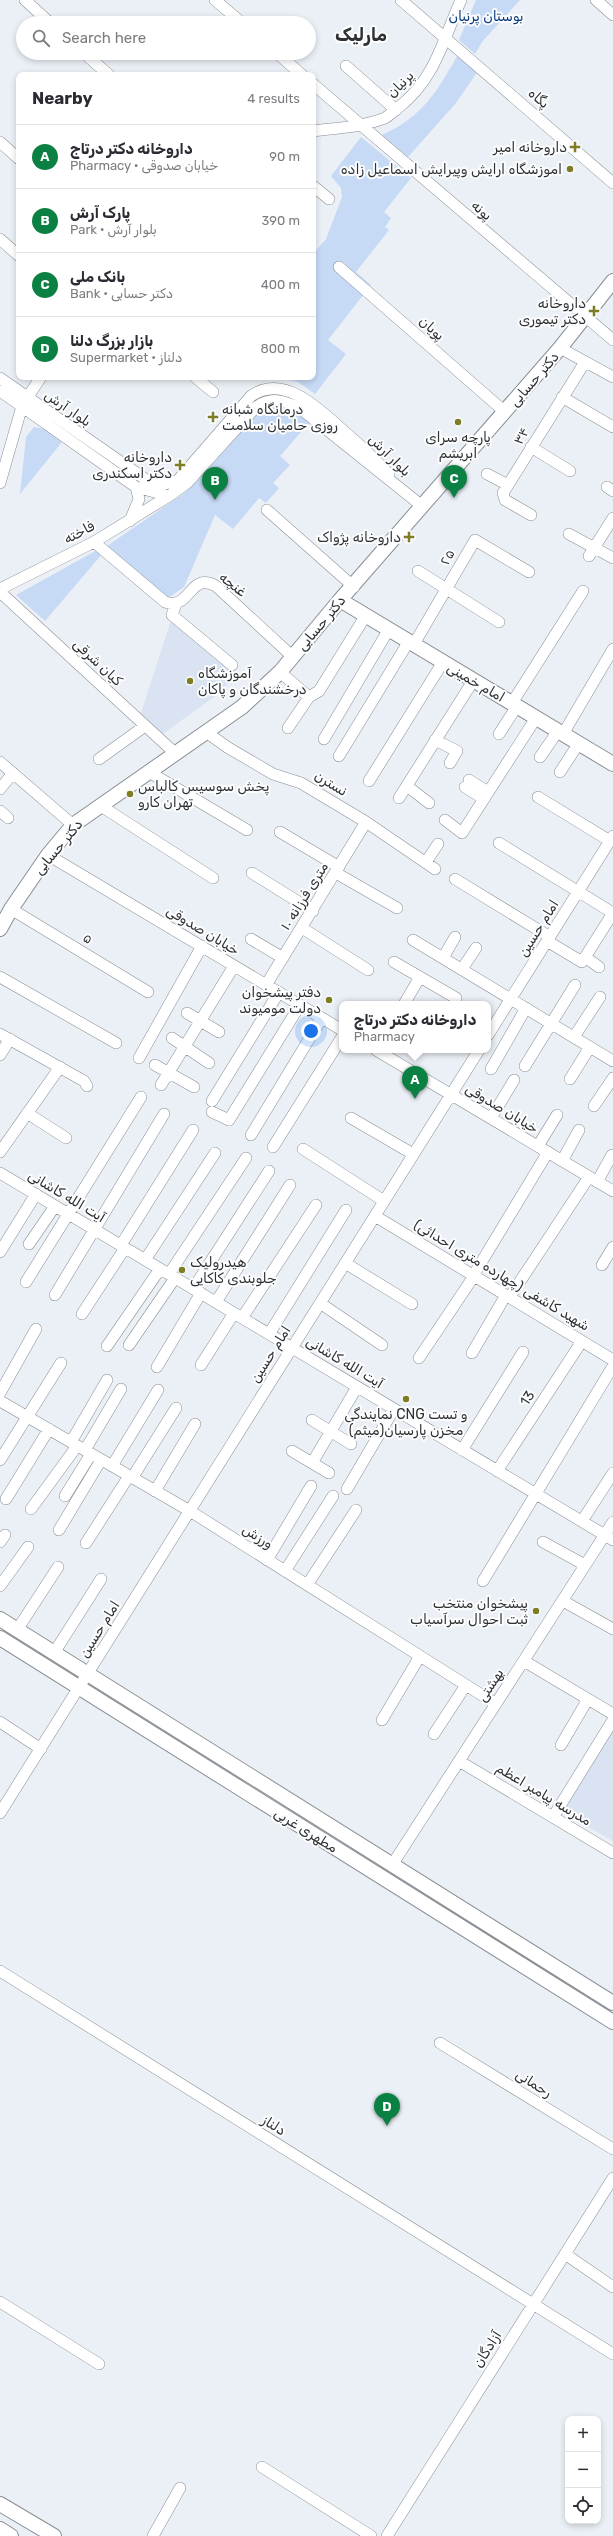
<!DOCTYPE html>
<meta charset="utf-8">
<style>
:root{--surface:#fff;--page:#f7f7f7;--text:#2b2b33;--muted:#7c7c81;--line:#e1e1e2;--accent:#0b8043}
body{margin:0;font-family:Rubik,Vazirmatn,sans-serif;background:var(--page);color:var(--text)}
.controls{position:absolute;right:12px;bottom:12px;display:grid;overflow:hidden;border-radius:8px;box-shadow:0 2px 6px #0003}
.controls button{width:36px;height:36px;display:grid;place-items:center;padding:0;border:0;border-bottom:1px solid var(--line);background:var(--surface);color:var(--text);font:20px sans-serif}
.you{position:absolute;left:311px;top:1031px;width:14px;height:14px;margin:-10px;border:3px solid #fff;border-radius:50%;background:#1a73e8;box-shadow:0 0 0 6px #1a73e833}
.badge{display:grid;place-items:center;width:26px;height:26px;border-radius:50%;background:var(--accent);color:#fff;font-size:13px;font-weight:700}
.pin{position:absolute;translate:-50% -33px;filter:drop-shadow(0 1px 2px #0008)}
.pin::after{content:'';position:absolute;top:21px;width:14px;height:12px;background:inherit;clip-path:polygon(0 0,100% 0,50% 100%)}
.popup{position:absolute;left:339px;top:1001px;width:152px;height:52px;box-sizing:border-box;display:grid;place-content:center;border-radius:8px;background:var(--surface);filter:drop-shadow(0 1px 3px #0005);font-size:13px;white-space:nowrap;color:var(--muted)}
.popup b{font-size:15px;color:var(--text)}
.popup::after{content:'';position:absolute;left:50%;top:100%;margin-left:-8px;border:8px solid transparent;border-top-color:var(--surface)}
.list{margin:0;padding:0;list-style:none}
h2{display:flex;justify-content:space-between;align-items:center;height:52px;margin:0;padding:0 16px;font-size:17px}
h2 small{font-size:13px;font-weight:400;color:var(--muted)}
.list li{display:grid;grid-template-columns:26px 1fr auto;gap:12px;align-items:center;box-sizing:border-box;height:64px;padding:0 16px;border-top:1px solid var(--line)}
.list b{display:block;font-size:15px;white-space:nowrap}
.list p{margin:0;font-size:13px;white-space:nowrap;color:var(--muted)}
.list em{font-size:13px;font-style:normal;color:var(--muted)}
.icon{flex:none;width:22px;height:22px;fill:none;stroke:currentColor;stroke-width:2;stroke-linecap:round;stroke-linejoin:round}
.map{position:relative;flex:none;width:613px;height:2536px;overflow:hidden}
.search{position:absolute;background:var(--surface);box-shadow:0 2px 6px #0003;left:16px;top:16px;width:300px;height:44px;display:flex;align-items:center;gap:10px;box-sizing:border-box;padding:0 14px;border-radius:22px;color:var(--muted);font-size:15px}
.panel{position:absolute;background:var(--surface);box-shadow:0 2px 6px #0003;left:16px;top:72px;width:300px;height:308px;border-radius:8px}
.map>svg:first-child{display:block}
.built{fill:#dae3f1}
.green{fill:#c6d9f5}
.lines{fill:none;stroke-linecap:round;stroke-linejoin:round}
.minor-casing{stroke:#898e94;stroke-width:12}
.major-casing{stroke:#898e94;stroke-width:16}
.minor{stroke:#fff;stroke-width:11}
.major{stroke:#fff;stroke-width:14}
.poi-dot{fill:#7e7d24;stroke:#fcfdfe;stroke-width:1.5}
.labels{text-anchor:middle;stroke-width:4;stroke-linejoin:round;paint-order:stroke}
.park-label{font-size:14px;fill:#0b3b7e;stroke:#fcfdfe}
.street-label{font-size:14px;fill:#2f3133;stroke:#fcfdfe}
.poi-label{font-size:14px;fill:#2f3133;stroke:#fcfdfe;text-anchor:end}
.district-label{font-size:18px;font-weight:bold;fill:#2f3133;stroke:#fcfdfe}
</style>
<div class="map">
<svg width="613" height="2536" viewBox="0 0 613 2536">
<rect width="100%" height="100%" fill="#ebf0f7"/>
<path class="built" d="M172 617 238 671 221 692 160 736 139 719Z
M613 1726V1841L560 1811Z"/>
<path class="green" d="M476 0H520L482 42 475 54 459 40Z
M459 53 478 71 456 103 408 157 382 135C424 116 437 91 459 53Z
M361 137 411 178 384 212 391 218 385 227 389 230 356 272 371 285 328 340 346 354 315 394 298 382 277 377H313V254L326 239 342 197 341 188 331 176Z
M264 405 287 406 309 423 280 456 290 465 273 483 279 488 266 503 259 498 233 529 215 515 184 587 168 598 107 546 183 494 203 475Z
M34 427 44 429 62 442 20 494 26 437Z
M99 549 103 553 45 621 16 595Z"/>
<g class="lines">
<g class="minor-casing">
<path id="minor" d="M25 0 50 23
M215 0 242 23
M401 0 613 183
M596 0 613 15
M84 53 109 75
M277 53 302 75
M346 66 396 110
M313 84 613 340
M313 131C337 128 362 127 385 118 390 115 395 110 399 107 435 79 443 40 461 0
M0 142 19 159
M313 186 329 199
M0 239 19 256
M339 267 505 412
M560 348 613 377
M195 377 213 392
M0 378 148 481C160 485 167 485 178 480L251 396C285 372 322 412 346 433 361 446 375 459 389 474
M0 391 136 487 169 496 187 483 255 408C270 396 284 400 301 409L422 506
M562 397 613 427
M531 447 570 471
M487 474 508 485
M0 483 22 406 41 377
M607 487 613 491
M267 510 354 587
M531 515 505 500 503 493 585 362
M130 521 139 499 136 487
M569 534 613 558
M94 542 165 602C191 611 189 571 216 586L293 657
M589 556 613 518
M418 571 499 622
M0 589 94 542 169 496
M0 592 176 754
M176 604 172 615 232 665
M414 644 475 540 529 572
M280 672 309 697
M512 703 583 591
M288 728 309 697 319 691 366 615
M206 732 227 747 273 774 301 783 366 822 435 869
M499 734 517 706
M563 734 613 649
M324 739 389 629
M435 740 457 751 450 763
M339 756 409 641
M540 757 558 731
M99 759 145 726
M0 762 73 825
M149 772 247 830
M560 772 579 743
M469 780 488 792
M369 781 443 662
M407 786 429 803
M465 787 484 799
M0 789 13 773
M538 797 610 841
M399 798 473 681
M101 806 213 878
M0 811 8 818
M445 820 462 833 536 718
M280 832 339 867
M499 843 613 913
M48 855 342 1030
M426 862 438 844
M252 873 313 911
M336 873 397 908
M455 879 550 937
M11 909 148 992
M302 928 368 970
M251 939 283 958
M413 940 613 1061
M547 941 582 962 613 913
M585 957 599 967
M443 958 455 937
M394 962 456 998
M462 969 476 948
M0 977 116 1043
M266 985 366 822
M404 1004 420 977
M187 1013 219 1032
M0 1034 84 1081 87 1086
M488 1035 613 836
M574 1037 600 997
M172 1038 209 1063
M376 1050 613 1191
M0 1055 10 1039
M139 1058 202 946
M155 1065 194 1087
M525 1066 575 985
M491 1069 526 1008
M570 1079 590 1047
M161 1085 234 966
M212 1101 279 992
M594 1106 613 1078
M212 1112 229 1120 300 1005
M27 1113 66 1138
M351 1118 413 1154
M491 1118 514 1080
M251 1135 322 1018
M538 1146 557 1115
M273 1147 342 1037
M303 1149 384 1201
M0 1152 60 1067
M562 1161 579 1130
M0 1173 613 1540
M597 1182 612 1155
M375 1216 613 1360
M29 1244 55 1206
M121 1245 193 1130
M0 1252 36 1194
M145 1260 215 1153
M345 1263 412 1304
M602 1265 613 1247
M476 1271 548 1152
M169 1274 246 1158
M26 1282 141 1097
M193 1289 269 1171
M513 1292 589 1177
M55 1295 164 1114
M216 1302 290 1185
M320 1303 382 1345
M82 1314 125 1248
M242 1318 316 1205
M269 1334 346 1210
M129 1345 175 1278
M107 1346 160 1269
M472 1353 506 1295
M419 1358 474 1276
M201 1365 234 1313
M157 1367 201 1293
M0 1393 36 1329
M0 1401 190 1511 496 1704
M312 1420 351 1444
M71 1442 107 1380
M85 1450 121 1389
M462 1450 523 1352
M292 1451 329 1473
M0 1460 61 1363
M312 1463 357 1387
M112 1466 158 1390
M497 1471 582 1341
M132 1478 176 1408
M347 1489 394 1409
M155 1491 195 1424
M65 1496 91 1454
M6 1499 49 1429
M31 1509 77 1446
M582 1521 613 1473
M59 1530 101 1460
M0 1542 5 1535
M543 1542 585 1565
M86 1543 129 1476
M267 1560 311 1486
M285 1571 333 1496
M483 1581 613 1366
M307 1585 356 1510
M0 1586 28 1547
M563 1601 613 1629
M17 1630 58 1567
M54 1653 101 1579
M524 1661 613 1714
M382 1720 420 1656
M0 1722 41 1749
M434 1734 466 1685
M561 1745 588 1699
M459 1761 613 1853
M0 1813 479 1050
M553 1817 613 1720
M392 1865 613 1522
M0 1971 613 2354
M440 2043 613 2149
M565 2254 613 2287
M0 2302 99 2364
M262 2467 371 2536
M153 2536 180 2488
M387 2536 613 2178"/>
</g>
<g class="major-casing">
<path id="major" d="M340 600 613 764
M0 929 11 909 48 855 73 825 242 707 280 672 340 600 560 348 613 281
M0 1619 613 2003
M0 1638 613 2022
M0 2504 54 2536
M0 2529 11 2536"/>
</g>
<use href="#minor" class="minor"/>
<use href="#major" class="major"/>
</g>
<g class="poi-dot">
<path d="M573 141h4v4h4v4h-4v4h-4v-4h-4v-4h4z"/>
<circle cx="570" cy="169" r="4"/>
<path d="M592 305h4v4h4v4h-4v4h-4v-4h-4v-4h4z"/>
<path d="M211 411h4v4h4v4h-4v4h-4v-4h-4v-4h4z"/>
<circle cx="458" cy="422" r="4"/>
<path d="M178 459h4v4h4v4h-4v4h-4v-4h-4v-4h4z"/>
<path d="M407 531h4v4h4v4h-4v4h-4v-4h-4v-4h4z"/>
<circle cx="190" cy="681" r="4"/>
<circle cx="130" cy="794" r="4"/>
<circle cx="329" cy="1000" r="4"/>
<circle cx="182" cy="1270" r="4"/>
<circle cx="406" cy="1399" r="4"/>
<circle cx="536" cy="1611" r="4"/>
</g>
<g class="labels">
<g class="park-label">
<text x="486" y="21">بوستان پرنیان</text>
</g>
<g class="street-label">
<text transform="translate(400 84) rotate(-45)" y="5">پرنیان</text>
<text transform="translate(539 98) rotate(41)" y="5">پگاه</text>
<text transform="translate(482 210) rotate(41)" y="5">پونه</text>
<text transform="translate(432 328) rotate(41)" y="5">پویان</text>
<text transform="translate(534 379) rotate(-49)" y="5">دکتر حسابی</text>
<text transform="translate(68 408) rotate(35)" y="5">بلوار آرش</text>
<text transform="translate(521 436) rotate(-59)" y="5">۳۴</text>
<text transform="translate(390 455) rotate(45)" y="5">بلوار آرش</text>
<text transform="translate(79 532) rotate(-28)" y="5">فاخته</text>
<text transform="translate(447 557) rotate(-61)" y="5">۲۵</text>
<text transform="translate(233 584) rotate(38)" y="5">غنچه</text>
<text transform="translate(321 623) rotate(-50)" y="5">دکتر حسابی</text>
<text transform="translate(98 662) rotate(43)" y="5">کیان شرقی</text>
<text transform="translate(476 682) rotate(30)" y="5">امام خمینی</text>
<text transform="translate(331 783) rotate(31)" y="5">نسترن</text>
<text transform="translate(58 847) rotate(-50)" y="5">دکتر حسابی</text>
<text transform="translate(304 896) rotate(-58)" y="5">۱۰ متری فرزانه</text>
<text transform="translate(538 928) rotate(-58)" y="5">امام حسین</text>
<text transform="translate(203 930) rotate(31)" y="5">خیابان صدوقی</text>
<text transform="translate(88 938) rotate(31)" y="5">۵</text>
<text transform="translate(502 1108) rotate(31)" y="5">خیابان صدوقی</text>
<text transform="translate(67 1196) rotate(31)" y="5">آیت الله کاشانی</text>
<text transform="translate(502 1275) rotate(31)" y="5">شهید کاشفی (چهارده متری احداثی)</text>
<text transform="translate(270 1354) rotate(-58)" y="5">امام حسین</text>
<text transform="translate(345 1362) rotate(31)" y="5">آیت الله کاشانی</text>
<text transform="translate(527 1398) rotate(-57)" y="5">13</text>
<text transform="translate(258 1536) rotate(32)" y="5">ورزش</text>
<text transform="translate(99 1629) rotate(-58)" y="5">امام حسین</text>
<text transform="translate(490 1685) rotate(-57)" y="5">بهشتی</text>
<text transform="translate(544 1794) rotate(31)" y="5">مدرسه پیامبر اعظم</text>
<text transform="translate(306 1830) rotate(32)" y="5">مطهری غربی</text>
<text transform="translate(534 2083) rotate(32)" y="5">رحمانی</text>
<text transform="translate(274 2125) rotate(32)" y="5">دلناز</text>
<text transform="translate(487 2349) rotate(-58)" y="5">آزادگان</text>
</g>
<g class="poi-label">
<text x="567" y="152">داروخانه امیر</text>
<text x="562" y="174">اموزشگاه ارایش وپیرایش اسماعیل زاده</text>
<text x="586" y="308">داروخانه<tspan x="586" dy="16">دکتر تیموری</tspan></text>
<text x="222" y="414" text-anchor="start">درمانگاه شبانه<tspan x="222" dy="16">روزی حامیان سلامت</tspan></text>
<text x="458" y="442" text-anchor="middle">پارچه سرای<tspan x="458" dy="16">ابریشم</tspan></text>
<text x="172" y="462">داروخانه<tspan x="172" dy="16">دکتر اسکندری</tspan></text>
<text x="401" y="542">داروخانه پژواک</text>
<text x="198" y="678" text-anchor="start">آموزشگاه<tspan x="198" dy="16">درخشندگان و پاکان</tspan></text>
<text x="138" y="791" text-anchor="start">پخش سوسیس کالباس<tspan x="138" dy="16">تهران کارو</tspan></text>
<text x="321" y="997">دفتر پیشخوان<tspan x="321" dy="16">دولت مومیوند</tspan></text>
<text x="190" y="1267" text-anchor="start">هیدرولیک<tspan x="190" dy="16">جلوبندی کاکایی</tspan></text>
<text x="406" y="1419" text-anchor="middle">نمایندگی CNG و تست<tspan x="406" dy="16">مخزن پارسیان(میثم)</tspan></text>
<text x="528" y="1608">پیشخوان منتخب<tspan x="528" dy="16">ثبت احوال سرآسیاب</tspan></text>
</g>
<g class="district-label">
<text x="361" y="41">مارلیک</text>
</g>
</g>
</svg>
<div class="controls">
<button>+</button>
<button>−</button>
<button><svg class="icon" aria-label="locate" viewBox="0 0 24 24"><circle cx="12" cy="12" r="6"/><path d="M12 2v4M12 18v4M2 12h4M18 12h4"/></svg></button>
</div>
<div class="you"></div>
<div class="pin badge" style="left:415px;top:1099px">A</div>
<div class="popup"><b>داروخانه دکتر درتاج</b>Pharmacy</div>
<div class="pin badge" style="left:215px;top:500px">B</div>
<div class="pin badge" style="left:454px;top:498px">C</div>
<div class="pin badge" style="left:387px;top:2126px">D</div>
<div class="search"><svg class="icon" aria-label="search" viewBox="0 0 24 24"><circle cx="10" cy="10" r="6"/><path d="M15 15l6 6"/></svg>Search here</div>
<section class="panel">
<h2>Nearby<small>4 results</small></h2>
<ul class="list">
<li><span class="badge">A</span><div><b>داروخانه دکتر درتاج</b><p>Pharmacy · خیابان صدوقی</p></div><em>90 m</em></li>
<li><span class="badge">B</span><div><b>پارک آرش</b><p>Park · بلوار آرش</p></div><em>390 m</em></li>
<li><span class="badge">C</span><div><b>بانک ملی</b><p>Bank · دکتر حسابی</p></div><em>400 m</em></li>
<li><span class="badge">D</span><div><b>بازار بزرگ دلنا</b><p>Supermarket · دلناز</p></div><em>800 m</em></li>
</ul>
</section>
</div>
